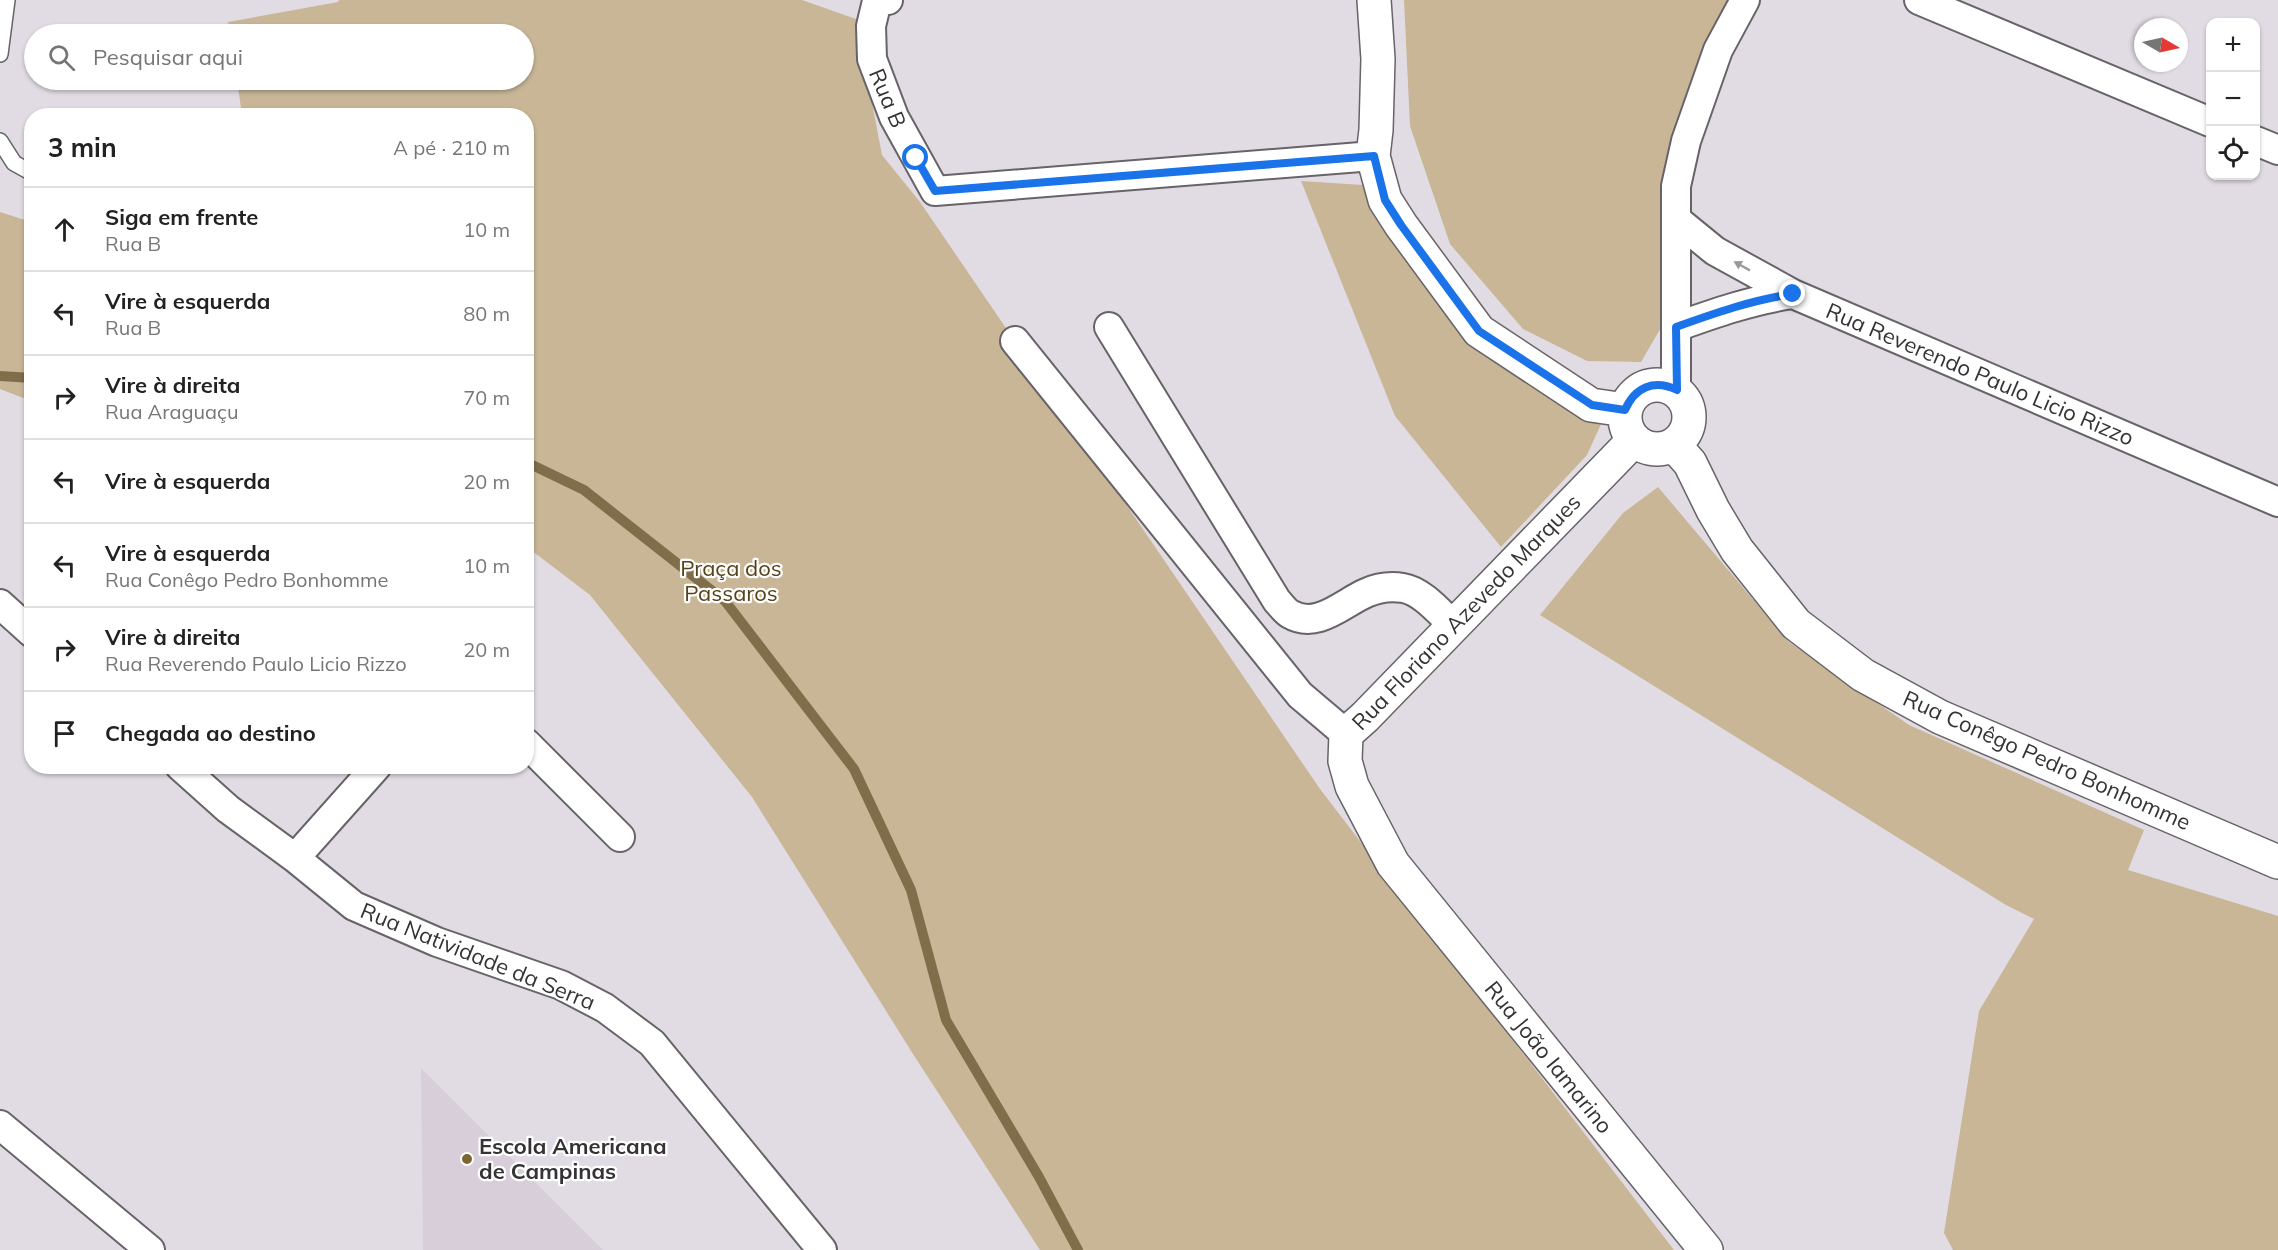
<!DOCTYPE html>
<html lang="pt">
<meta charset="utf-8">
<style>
:root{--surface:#fff;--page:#f6f6f6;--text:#222;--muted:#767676;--line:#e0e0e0}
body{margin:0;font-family:Mulish,sans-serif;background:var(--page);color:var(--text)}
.controls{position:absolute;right:18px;top:18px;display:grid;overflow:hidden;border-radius:12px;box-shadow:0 2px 4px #0004}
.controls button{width:54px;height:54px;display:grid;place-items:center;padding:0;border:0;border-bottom:2px solid var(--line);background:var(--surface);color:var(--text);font:30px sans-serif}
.compass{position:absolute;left:2134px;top:18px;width:54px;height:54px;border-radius:50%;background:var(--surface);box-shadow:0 2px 4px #0004;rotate:99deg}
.stop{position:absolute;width:18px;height:18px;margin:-14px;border:4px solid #1a73e8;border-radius:50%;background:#fff}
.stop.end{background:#1a73e8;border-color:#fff;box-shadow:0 2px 6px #0008}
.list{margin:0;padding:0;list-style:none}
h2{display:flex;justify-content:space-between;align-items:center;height:78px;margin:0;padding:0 24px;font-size:26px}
h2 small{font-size:20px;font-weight:400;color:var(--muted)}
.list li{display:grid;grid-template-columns:39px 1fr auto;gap:18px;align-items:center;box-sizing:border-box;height:84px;padding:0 24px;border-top:2px solid var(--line)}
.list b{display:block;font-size:22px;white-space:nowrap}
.list p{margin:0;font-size:20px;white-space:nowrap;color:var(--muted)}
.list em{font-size:20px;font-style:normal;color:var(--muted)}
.icon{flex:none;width:33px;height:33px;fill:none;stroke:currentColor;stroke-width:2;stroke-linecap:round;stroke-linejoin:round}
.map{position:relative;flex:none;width:2278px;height:1250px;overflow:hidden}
.search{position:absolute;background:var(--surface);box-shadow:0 2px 4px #0004;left:24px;top:24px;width:510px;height:66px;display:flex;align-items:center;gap:15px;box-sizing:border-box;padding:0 21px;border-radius:33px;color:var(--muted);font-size:22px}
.panel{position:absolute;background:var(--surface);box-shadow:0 2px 4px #0004;left:24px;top:108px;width:510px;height:666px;border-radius:24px}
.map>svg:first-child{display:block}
.built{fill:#d8ceda}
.green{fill:#c8b696}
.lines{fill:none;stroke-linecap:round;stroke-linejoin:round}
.stream{stroke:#806d4a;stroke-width:10}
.service-casing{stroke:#676368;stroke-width:18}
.minor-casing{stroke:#676368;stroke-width:32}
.tertiary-casing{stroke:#676368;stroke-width:36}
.secondary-casing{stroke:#676368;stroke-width:36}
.service{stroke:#fff;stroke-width:15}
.minor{stroke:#fff;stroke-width:28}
.tertiary{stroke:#fff;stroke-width:33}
.secondary{stroke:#fff;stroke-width:33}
.oneway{fill:#9a999a}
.route{stroke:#1a73e8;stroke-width:8}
.poi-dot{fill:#7c6434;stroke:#fff;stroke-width:2}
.labels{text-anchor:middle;stroke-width:4.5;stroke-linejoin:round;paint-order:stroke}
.street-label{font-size:22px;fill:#353335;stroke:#fff}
.park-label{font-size:22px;fill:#57431a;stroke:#fff}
.poi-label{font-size:22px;font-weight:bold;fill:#353335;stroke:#fff;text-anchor:start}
</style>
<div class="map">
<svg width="2278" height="1250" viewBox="0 0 2278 1250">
<rect width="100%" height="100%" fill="#e1dce3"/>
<path class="built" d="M421 1068 603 1250H423Z"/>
<path class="green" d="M339 0H802L856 19 882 155 920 202 1320 789 1674 1250H1040L913 1054 752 797 590 595 527 547 526 116 242 115 237 80H524V34H230L228 22 338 2Z
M1404 0H1734L1662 194V326L1641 362 1587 361 1523 329 1450 244 1410 126Z
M1301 181 1363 185 1474 341 1577 406 1601 424 1587 455 1501 547 1395 416Z
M0 212 31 222V401L0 389Z
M1658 487 1789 642 1909 725 2144 830 2128 870 2278 916V1250H1953L1944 1233 1979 1011 2034 919 2006 905 1540 615 1623 513Z"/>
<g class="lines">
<path class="stream" d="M0 376 32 378
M526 462 584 490 725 601 854 769 911 890 946 1020 1039 1177 1078 1250"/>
<g class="service-casing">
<path id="service" d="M0 54 7 0
M0 141 14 163 32 173"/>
</g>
<g class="minor-casing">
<path id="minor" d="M888 0 877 1 871 26 872 59 894 117 935 191 1373 156
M1919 0 2210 122
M2256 141 2278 150
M1677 220 1715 251 1793 294 2278 502
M1109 327 1277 601C1281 605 1285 611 1290 614 1317 630 1343 603 1366 593 1377 588 1391 586 1403 588 1422 591 1440 613 1454 626
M1676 327C1715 313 1752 300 1793 294
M1015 341 1300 695 1346 734
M1676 390V186L1686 141 1718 50 1745 0
M0 604 32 633
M526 743 620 837
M180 766 228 809 295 858 354 906 437 942 561 985 605 1008 652 1043 822 1250
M295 858 377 766
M0 1125 150 1250"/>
</g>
<g class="tertiary-casing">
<path id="tertiary" d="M1634 440 1365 717 1346 734 1345 761 1352 786 1393 864 1706 1250"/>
</g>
<g class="secondary-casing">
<path id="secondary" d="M1374 0 1378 59 1376 130 1373 156 1385 200 1401 225 1479 331 1591 405 1625 410
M1625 417a32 32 0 1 1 64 0a32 32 0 1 1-64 0Z
M1674 445 1690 463 1713 510 1737 550 1796 624 1863 675 1940 717 2278 862"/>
</g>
<use href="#service" class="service"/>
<use href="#minor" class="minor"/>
<use href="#tertiary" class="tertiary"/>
<use href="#secondary" class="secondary"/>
</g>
<defs><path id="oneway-solid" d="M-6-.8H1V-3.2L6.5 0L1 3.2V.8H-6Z" transform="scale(1.5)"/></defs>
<use class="oneway" href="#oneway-solid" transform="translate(1742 266) rotate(-151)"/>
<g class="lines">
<path class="route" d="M916 158 935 191 1374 156 1385 200 1401 225 1479 331 1592 405 1625 410C1635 387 1654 379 1677 390L1676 327C1715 313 1752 300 1793 294"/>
</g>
<circle class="poi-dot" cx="467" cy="1159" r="6"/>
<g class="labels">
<g class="street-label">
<text transform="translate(888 98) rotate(67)" y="8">Rua B</text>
<text transform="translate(1980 374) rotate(23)" y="8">Rua Reverendo Paulo Licio Rizzo</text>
<text transform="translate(1466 612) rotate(-46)" y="8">Rua Floriano Azevedo Marques</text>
<text transform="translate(2047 760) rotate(24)" y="8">Rua Conêgo Pedro Bonhomme</text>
<text transform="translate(478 956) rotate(22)" y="8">Rua Natividade da Serra</text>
<text transform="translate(1549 1057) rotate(51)" y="8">Rua João Iamarino</text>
</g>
<g class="park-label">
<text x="731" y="576">Praça dos<tspan x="731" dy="25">Passaros</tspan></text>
</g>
<g class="poi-label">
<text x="479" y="1154">Escola Americana<tspan x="479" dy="25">de Campinas</tspan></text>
</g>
</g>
</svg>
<div class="controls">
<button>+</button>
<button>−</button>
<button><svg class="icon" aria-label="locate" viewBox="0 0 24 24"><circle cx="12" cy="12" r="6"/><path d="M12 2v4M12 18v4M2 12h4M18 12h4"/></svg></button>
</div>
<svg class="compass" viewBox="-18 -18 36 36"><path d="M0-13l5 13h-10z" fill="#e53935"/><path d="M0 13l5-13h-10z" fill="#767676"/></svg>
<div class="stop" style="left:916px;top:158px"></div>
<div class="stop end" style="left:1793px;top:294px"></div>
<div class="search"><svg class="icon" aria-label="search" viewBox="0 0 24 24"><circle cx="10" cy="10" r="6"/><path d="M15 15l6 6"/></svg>Pesquisar aqui</div>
<section class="panel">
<h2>3 min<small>A pé · 210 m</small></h2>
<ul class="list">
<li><svg class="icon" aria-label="ahead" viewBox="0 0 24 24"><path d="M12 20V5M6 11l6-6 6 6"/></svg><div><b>Siga em frente</b><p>Rua B</p></div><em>10 m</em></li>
<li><svg class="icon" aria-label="left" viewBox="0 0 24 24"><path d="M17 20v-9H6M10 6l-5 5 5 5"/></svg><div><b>Vire à esquerda</b><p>Rua B</p></div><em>80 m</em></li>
<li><svg class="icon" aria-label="right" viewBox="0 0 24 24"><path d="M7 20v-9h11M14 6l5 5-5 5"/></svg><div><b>Vire à direita</b><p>Rua Araguaçu</p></div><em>70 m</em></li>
<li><svg class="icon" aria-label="left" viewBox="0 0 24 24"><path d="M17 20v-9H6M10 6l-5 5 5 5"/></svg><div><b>Vire à esquerda</b></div><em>20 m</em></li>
<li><svg class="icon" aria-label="left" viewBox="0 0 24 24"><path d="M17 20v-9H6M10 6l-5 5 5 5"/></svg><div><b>Vire à esquerda</b><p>Rua Conêgo Pedro Bonhomme</p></div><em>10 m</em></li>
<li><svg class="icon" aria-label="right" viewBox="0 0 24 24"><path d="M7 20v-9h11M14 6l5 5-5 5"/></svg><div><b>Vire à direita</b><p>Rua Reverendo Paulo Licio Rizzo</p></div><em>20 m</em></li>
<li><svg class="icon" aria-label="arrive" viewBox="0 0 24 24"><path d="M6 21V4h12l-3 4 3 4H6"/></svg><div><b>Chegada ao destino</b></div></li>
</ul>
</section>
</div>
